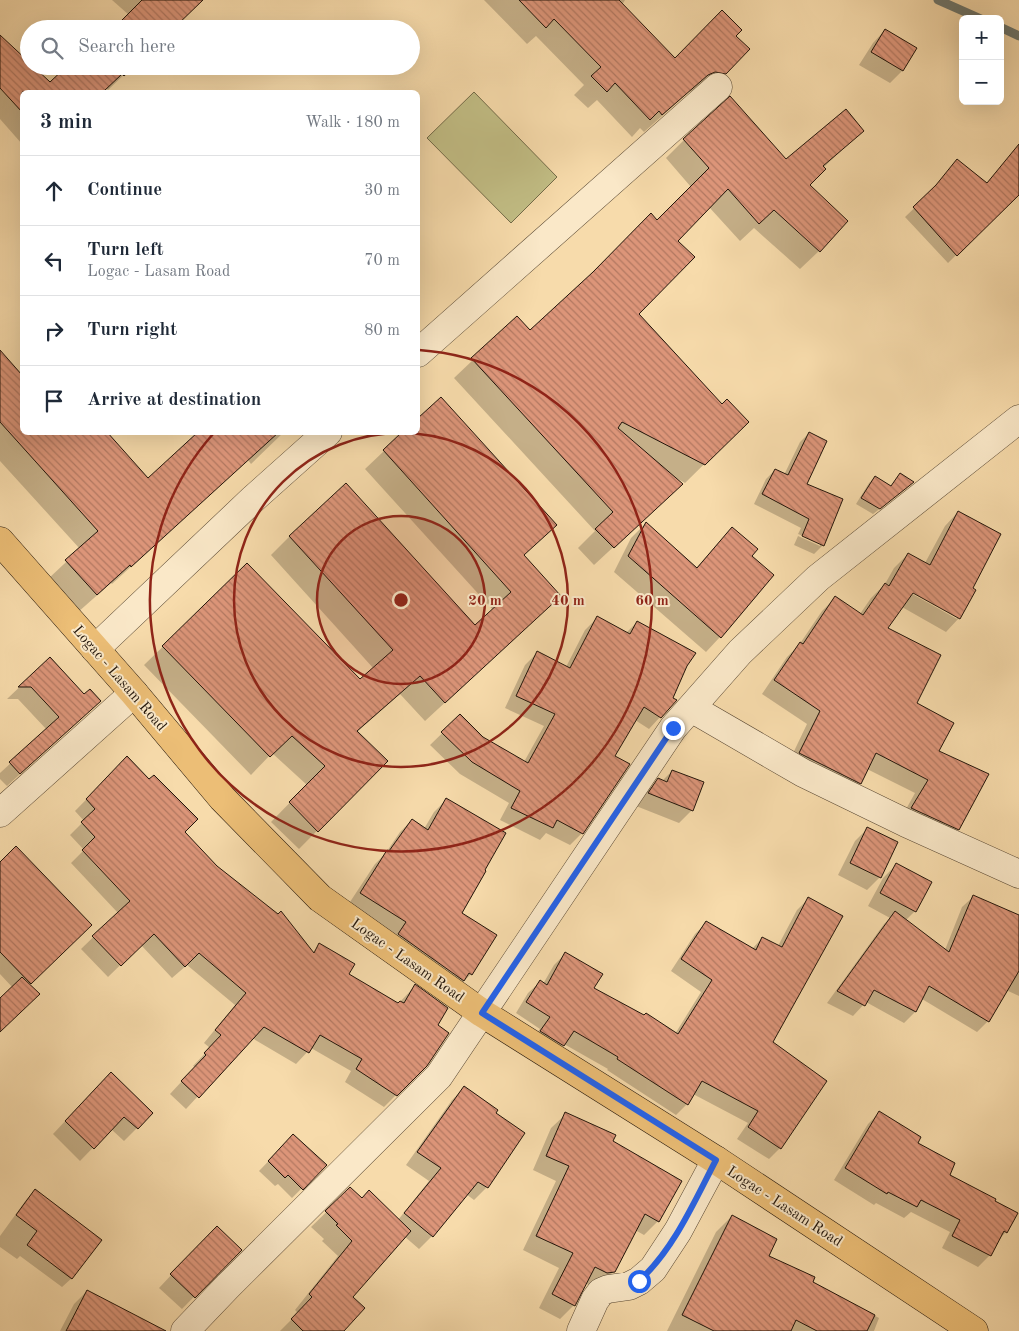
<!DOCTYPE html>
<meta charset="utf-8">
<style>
:root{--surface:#fff;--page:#f6f6f7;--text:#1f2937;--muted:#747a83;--line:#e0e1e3}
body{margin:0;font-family:"Old Standard TT",serif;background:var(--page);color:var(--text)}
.controls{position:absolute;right:15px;top:15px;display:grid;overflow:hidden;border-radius:8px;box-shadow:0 5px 20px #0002}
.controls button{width:45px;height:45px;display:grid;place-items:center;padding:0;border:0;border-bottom:1px solid var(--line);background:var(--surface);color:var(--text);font:25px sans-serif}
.stop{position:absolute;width:15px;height:15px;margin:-11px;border:4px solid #2563eb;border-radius:50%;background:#fff}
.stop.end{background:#2563eb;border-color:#fff;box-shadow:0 1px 5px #0008}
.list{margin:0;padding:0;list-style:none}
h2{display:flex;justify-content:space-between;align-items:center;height:65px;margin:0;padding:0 20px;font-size:21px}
h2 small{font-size:16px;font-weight:400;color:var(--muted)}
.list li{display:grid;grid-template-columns:32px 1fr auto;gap:15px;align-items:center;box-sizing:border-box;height:70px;padding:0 20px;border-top:1px solid var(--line)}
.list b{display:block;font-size:19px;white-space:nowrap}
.list p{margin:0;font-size:16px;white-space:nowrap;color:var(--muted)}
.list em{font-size:16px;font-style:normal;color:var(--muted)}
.icon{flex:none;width:28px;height:28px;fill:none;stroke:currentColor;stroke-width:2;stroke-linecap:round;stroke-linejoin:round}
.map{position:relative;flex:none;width:1019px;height:1331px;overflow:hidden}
.search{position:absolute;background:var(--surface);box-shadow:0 5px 20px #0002;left:20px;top:20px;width:400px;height:55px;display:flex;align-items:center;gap:12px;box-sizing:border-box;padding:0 18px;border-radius:28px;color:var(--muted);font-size:19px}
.panel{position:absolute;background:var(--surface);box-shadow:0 5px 20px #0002;left:20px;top:90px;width:400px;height:345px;border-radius:8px}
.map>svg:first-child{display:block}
.green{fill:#c2be85;stroke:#726a48}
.shadow{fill:#0003;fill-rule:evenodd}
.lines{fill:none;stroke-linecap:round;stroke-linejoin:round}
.stream{stroke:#6d776f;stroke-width:9}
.building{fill:url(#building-back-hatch);stroke:#22150a}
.minor-casing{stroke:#574632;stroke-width:29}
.major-casing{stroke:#22150a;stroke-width:29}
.minor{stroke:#fae8c8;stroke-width:28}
.major{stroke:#ecbe76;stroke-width:28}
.route{stroke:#2563eb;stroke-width:6}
.ring{fill:none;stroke:#8f2418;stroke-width:2.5}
.labels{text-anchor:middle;stroke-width:4;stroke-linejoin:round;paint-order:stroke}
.street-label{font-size:15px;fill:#22150a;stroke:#fae8c8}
.centre{fill:#8f2418;stroke:#fae8c8;stroke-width:2.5}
.ring-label{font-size:15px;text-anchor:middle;font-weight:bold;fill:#8f2418;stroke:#fae8c8;stroke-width:4;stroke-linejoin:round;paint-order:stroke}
</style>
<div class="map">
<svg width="1019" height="1331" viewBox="0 0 1019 1331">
<defs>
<pattern id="building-back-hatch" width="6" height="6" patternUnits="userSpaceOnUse" patternTransform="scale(1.25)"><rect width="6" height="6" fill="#dc9579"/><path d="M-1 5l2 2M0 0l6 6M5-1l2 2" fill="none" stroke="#b27861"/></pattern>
</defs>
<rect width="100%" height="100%" fill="#f7dbab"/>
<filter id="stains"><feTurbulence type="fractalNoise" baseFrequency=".004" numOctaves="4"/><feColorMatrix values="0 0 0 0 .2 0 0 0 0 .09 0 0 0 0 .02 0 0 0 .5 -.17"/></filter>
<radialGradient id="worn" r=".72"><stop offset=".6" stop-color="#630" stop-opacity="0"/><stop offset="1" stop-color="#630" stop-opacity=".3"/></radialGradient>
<path class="green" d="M474 92 557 177 511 223 427 138Z"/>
<path class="shadow" d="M112 0H196L129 15Z
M484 0H625L622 5 675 59 734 36 748 49 707 91 697 89 689 92 644 132 640 128 632 137 597 100 588 108 574 95 584 85 536 36 527 44Z
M885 30 902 71 890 83 859 65 873 43Z
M0 36 29 66 50 83 133 66 108 90 106 88 102 92H22V144L0 119Z
M862 131 823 168 808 185 819 251 800 269 754 228 740 241 709 207 676 241 637 314 722 406 747 422 685 483 674 477 662 502 594 565 578 548 595 531 454 378 517 318 530 332 657 221 691 187 666 158 684 140 786 161Z
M1008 159 1019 168V193L948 263 905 217 929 194 986 184Z
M0 351 22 377V432L148 480 199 432H284L251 464 248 460 112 584 111 583 77 613 48 579 80 549 0 461Z
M440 399 523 555 541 614 425 721 400 694 357 732 386 761 299 849 271 822 307 785 272 753 251 775 144 665 247 565 360 681 374 669 271 555 290 536 475 627 493 610 365 469 384 451 418 432V420Z
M809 433 805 484 823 545 814 554 794 545 798 536 820 546V543L798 534 801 528 754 504 766 479 775 470 784 475 800 442Z
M900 474 907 488 873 514 856 504 869 483 875 477 890 487Z
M958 512 971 589 959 618 946 632 902 607 887 629 915 704 938 752 958 829 945 843 899 822 915 793 867 769 860 783 847 797 787 766 807 724 762 694 787 657 799 645 822 611 835 598 860 614 871 598 885 584 894 568 908 554 925 563 945 526ZM908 589 957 616V619L907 591Z
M646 523 696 568 732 528 750 556 720 637 706 652 614 572 631 538Z
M597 618 626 633 637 622 686 665 660 717 649 729 635 720 613 757 582 833 570 845 546 833 540 840 500 820 509 803 460 774 430 745 460 716 482 738 524 762 544 726 505 708 525 665 537 653 566 667 585 630Z
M50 658 84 696 100 701 7 786 0 779V773L47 730 18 699H7Z
M127 758 183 832 217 867 312 953 320 945 348 975 398 1004 415 986 436 1026 426 1065 384 1107 345 1082 351 1071 311 1048 296 1064 252 1038 186 1109 170 1094 195 1067 193 1066 210 1048 204 1043 235 1005 187 965 172 978 141 945 108 977 81 949 118 913 71 863 84 850 70 835 84 821 75 811Z
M672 771 692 810 679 823 636 806 646 792 658 780 662 781Z
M446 800 460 913 471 974 459 986 348 905 375 864 385 854 400 832 412 820 424 829 434 812Z
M868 828 880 877 867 890 838 875 855 841Z
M0 864 80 936 29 985 0 1031V1000L13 988 0 974Z
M896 865 930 883 915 911 905 921 945 950 962 907 973 897 1019 939V996L1006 990 988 1021 977 1032 922 999 915 1012 904 1023 866 1002 853 1016 827 1003 884 924 890 918 868 906 883 878Z
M808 899 772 1042 780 1148 769 1159 737 1139 748 1123 693 1094 687 1104 676 1115 607 1070 608 1069 564 1044 551 1056 530 1043 540 1029 516 1013 528 993 540 982 543 984 554 965 565 954 593 988 675 1034 701 992 671 971 695 934 706 923 752 949 762 938 778 946 797 910Z
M98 1086 152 1113 124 1141 111 1129 80 1161 53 1134Z
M464 1088 487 1187 474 1200 466 1194 432 1236 419 1249 404 1236 351 1297 342 1331H280L298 1313 295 1310 338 1256 322 1241 324 1239 311 1227 350 1189 361 1200 398 1220 429 1181 406 1165 452 1100Z
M879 1113 916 1143 948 1176 994 1201 1006 1232 997 1241 990 1255 978 1267 942 1248 950 1232 911 1212 904 1218 876 1203 874 1205 834 1180 868 1124Z
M566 1114 612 1141 658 1221 644 1235 635 1230 614 1271 600 1286 593 1287 585 1283 574 1305 560 1319 539 1308 559 1268 523 1250 556 1181 533 1170 551 1128Z
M284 1145 325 1165 292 1198 278 1184 275 1186 259 1171Z
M35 1191 72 1278 62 1287 20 1256 17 1259 0 1247V1236L26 1200Z
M732 1216 767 1256 811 1282 879 1318 874 1331H667L716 1232Z
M204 1240 240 1250 182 1309 159 1288Z
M87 1291 128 1331H60L74 1304Z"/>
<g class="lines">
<path class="stream" d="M938 0 981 19
M1000 27 1019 36"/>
</g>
<path class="building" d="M142 0H203L173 29H113Z
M519 0H619L675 58 722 10 742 30 736 36 750 49 726 74 715 72 708 75 662 115 659 111 650 120 615 83 607 92 591 76 601 67 554 19 546 28Z
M885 29 917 48 903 71 871 52Z
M0 35 29 62V66H33L50 82 67 66H135L124 76 122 74 103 92H22V112L0 88Z
M730 96 786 159 846 109 864 131 823 166 826 169 810 185 848 221 820 252 774 210 759 224 728 189 678 241 695 257 639 314 722 404 727 399 749 422 705 465 622 422 618 428 683 484 614 548 595 529 613 512 471 358 517 316 530 330 593 272 651 213 657 220 709 168 683 139Z
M1019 144V195L957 256 913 207 936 185 957 159 987 183Z
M0 350 22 375V432H107L148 478 198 432H279L131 567 130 565 97 595 65 560 98 531 0 422Z
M441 397 557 525 524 555 561 596 445 703 420 676 357 731 388 761 318 832 289 802 325 766 292 736 270 757 162 646 247 563 360 679 393 650 289 536 346 483 475 625 511 592 383 450 402 432H418V418Z
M809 432 827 441 807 484 843 499 824 546 802 536 809 519 762 494 775 469 788 475Z
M900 473 914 482 880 509 861 498 875 476 891 486Z
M958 511 1001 534 973 588 976 590 960 619 913 593 888 628 941 655 917 703 954 723 939 751 989 774 959 830 911 808 928 780 876 753 861 784 799 753 820 711 774 680 800 642 803 644 835 596 863 615 885 583 889 586 908 553 930 565Z
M646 522 697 568 732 527 758 549 752 556 774 575 721 638 628 556Z
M597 616 630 634 637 621 696 653 687 666 673 698 677 700 661 718 644 707 615 756 630 764 583 834 557 820 553 828 511 808 520 791 472 762 441 732 460 714 483 737 528 763 555 714 516 696 537 651 570 668Z
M50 657 84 694 90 689 101 701 20 774 9 762 59 717 31 687H18Z
M127 756 149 779 154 775 198 819 185 832 217 866 278 914 281 911 314 953 319 943 355 964 349 974 398 1003 400 1001 404 1003 415 984 448 1008 438 1025 449 1033 427 1066 397 1096 356 1069 362 1059 320 1035 309 1053 264 1027 199 1098 181 1081 206 1055 204 1053 221 1035 215 1030 246 993 199 953 185 967 154 934 121 966 92 936 130 901 82 850 95 837 81 822 95 809 86 799Z
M672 770 704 782 693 811 648 793 658 778 667 782Z
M446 798 506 833 485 870 486 871 462 913 497 935 472 975 469 973 464 981 398 934 406 922 360 893 387 850 389 851 412 819 428 830Z
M867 827 898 842 881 878 850 863Z
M16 846 92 925 31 984 0 952V862Z
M896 863 932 882 916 912 880 893Z
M973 895 1019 915V971L989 1022 929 986 916 1012 874 990 865 1006 837 991 895 911 949 952Z
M808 897 843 916 773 1042 827 1081 781 1149 748 1127 758 1111 702 1081 688 1105 617 1059 618 1057 574 1031 564 1046 540 1031 550 1017 526 1002 540 980 547 985 565 952 603 974 594 988 644 1015 646 1013 678 1034 712 980 681 959 706 921 756 950 762 937 782 947Z
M22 977 40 994 0 1032V998Z
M111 1072 153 1113 138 1129 124 1117 94 1149 65 1121Z
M464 1086 498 1110 496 1113 525 1133 488 1188 478 1182 433 1237 404 1213 441 1168 417 1152Z
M879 1111 921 1137 918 1143 955 1163 950 1175 996 1199 995 1201 1018 1213 1007 1233 1004 1231 991 1256 952 1236 960 1220 921 1200 917 1207 888 1192 887 1194 845 1168Z
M565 1112 616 1135 613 1141 682 1181 659 1222 645 1214 615 1272 607 1273 595 1267 575 1306 552 1294 573 1253 536 1236 569 1166 546 1156Z
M293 1134 327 1165 303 1190 288 1175 285 1178 268 1161Z
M350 1187 362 1198 369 1190 411 1231 353 1297 365 1308 344 1331H303L291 1319 312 1297 309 1294 352 1241 336 1225 338 1224 325 1211Z
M35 1189 102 1240 72 1279 27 1245 37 1231 16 1215Z
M732 1215 777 1239 769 1256 815 1277 813 1282 875 1315 867 1331H817L796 1320 791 1331H714L682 1315Z
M217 1226 242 1250 195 1298 170 1274Z
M87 1290 166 1331H66Z"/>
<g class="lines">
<g class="minor-casing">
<path id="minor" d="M418 353 718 87
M95 649 253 499 328 432
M691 708 803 773 906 823 1019 874
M0 813 134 693
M185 1331 228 1286 439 1076 673 728 740 652 818 578 1019 419
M581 1331 595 1300 601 1292 608 1289 629 1286 639 1281 653 1269 678 1231 716 1160"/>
</g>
<g class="major-casing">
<path id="major" d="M0 541 134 693 222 798 320 898 482 1013 716 1160 974 1331"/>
</g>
<use href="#minor" class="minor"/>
<use href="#major" class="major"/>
</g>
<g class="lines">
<path class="route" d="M639 1281C674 1249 694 1202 716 1160L482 1013 673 728"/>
</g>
<circle cx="401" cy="600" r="84" fill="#8f2418" fill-opacity=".12"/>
<g class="ring">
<circle cx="401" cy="600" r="84"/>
<circle cx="401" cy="600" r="167"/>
<path d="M419 350A251 251 0 1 1 213 434"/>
</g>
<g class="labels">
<g class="street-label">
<text transform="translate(120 678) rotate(49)" y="5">Logac - Lasam Road</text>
<text transform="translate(408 960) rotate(35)" y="5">Logac - Lasam Road</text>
<text transform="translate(785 1206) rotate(33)" y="5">Logac - Lasam Road</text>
</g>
</g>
<circle cx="401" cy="600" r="8" class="centre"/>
<g class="ring-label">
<text x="485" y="605">20 m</text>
<text x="568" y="605">40 m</text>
<text x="652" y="605">60 m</text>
</g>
<rect width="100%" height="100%" filter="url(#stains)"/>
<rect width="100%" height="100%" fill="url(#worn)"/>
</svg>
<div class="controls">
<button>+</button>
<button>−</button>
</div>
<div class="stop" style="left:639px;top:1281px"></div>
<div class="stop end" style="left:673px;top:728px"></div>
<div class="search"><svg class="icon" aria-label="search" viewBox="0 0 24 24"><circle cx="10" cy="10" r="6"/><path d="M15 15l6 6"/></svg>Search here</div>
<section class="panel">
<h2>3 min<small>Walk · 180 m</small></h2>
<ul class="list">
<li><svg class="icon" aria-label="ahead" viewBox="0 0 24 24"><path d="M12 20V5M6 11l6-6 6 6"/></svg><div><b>Continue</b></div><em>30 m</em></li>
<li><svg class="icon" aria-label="left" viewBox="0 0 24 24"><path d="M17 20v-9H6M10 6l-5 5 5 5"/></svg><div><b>Turn left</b><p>Logac - Lasam Road</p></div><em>70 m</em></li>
<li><svg class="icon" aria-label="right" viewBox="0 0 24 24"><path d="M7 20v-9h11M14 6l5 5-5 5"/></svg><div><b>Turn right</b></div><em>80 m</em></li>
<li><svg class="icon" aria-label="arrive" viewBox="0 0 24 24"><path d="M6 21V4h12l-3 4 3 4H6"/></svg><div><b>Arrive at destination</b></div></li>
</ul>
</section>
</div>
